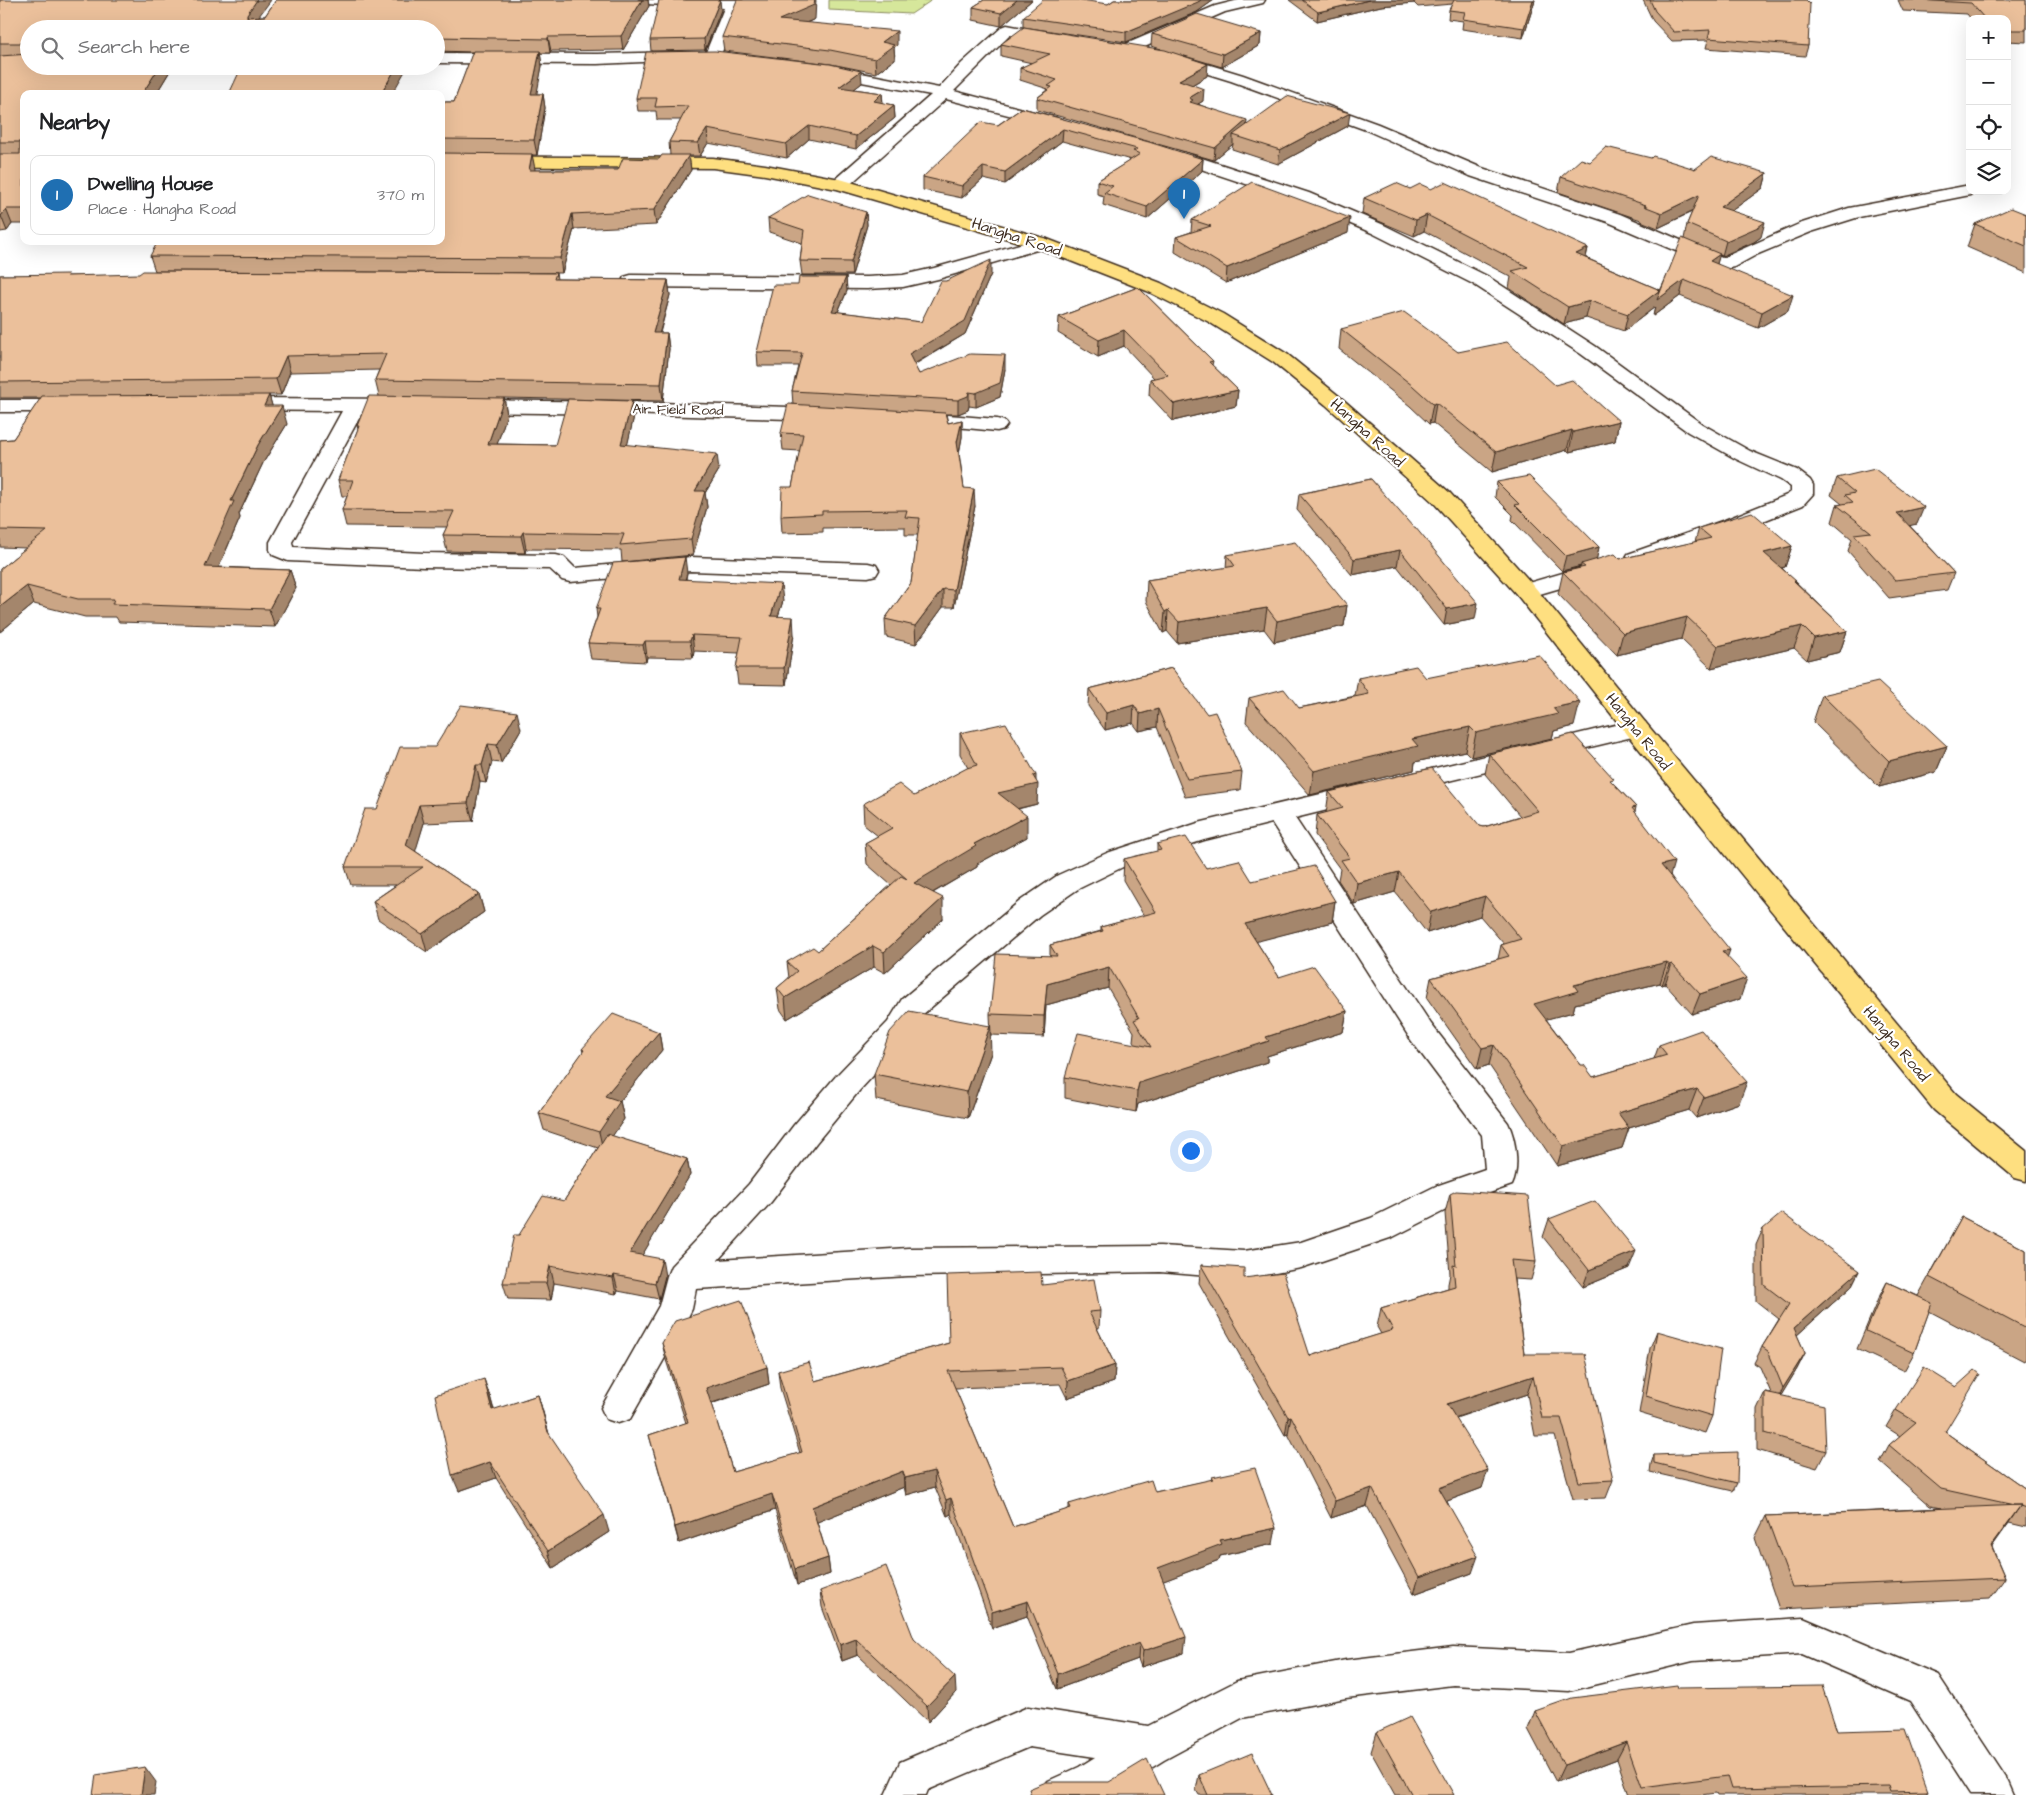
<!DOCTYPE html>
<meta charset="utf-8">
<style>
:root{--surface:#fff;--page:#f2f2f2;--text:#202124;--muted:#757577;--line:#e0e0e0;--accent:#1f6fb2}
body{margin:0;font-family:"Architects Daughter",sans-serif;background:var(--page);color:var(--text)}
.controls{position:absolute;right:15px;top:15px;display:grid;overflow:hidden;border-radius:10px;box-shadow:0 5px 20px #0002}
.controls button{width:45px;height:45px;display:grid;place-items:center;padding:0;border:0;border-bottom:1px solid var(--line);background:var(--surface);color:var(--text);font:25px sans-serif}
.you{position:absolute;left:1190px;top:1150px;width:18px;height:18px;margin:-12px;border:4px solid #fff;border-radius:50%;background:#1a73e8;box-shadow:0 0 0 8px #1a73e833}
.badge{display:grid;place-items:center;width:32px;height:32px;border-radius:50%;background:var(--accent);color:#fff;font-size:16px;font-weight:700}
.pin{position:absolute;translate:-50% -41px;filter:drop-shadow(0 1px 2px #0008)}
.pin::after{content:'';position:absolute;top:26px;width:18px;height:15px;background:inherit;clip-path:polygon(0 0,100% 0,50% 100%)}
.list{margin:0;padding:0;list-style:none}
h2{display:flex;justify-content:space-between;align-items:center;height:65px;margin:0;padding:0 20px;font-size:21px}
h2 small{font-size:16px;font-weight:400;color:var(--muted)}
.list li{display:grid;grid-template-columns:32px 1fr auto;gap:15px;align-items:center;box-sizing:border-box;height:80px;margin:0 10px 10px;padding:0 10px;border:1px solid var(--line);border-radius:10px}
.list b{display:block;font-size:19px;white-space:nowrap}
.list p{margin:0;font-size:16px;white-space:nowrap;color:var(--muted)}
.list em{font-size:16px;font-style:normal;color:var(--muted)}
.icon{flex:none;width:28px;height:28px;fill:none;stroke:currentColor;stroke-width:2;stroke-linecap:round;stroke-linejoin:round}
.map{position:relative;flex:none;width:2026px;height:1795px;overflow:hidden}
.search{position:absolute;background:var(--surface);box-shadow:0 5px 20px #0002;left:20px;top:20px;width:425px;height:55px;display:flex;align-items:center;gap:12px;box-sizing:border-box;padding:0 18px;border-radius:28px;color:var(--muted);font-size:19px}
.panel{position:absolute;background:var(--surface);box-shadow:0 5px 20px #0002;left:20px;top:90px;width:425px;height:155px;border-radius:10px}
.map>svg:first-child{display:block}
.green{fill:#d6e79b;stroke:#88885c}
.lines{fill:none;stroke-linecap:round;stroke-linejoin:round}
.minor-casing{stroke:#3b2a1e;stroke-width:3}
.trunk-casing{stroke:#3b2a1e;stroke-width:3}
.minor{fill:#fff;fill-rule:evenodd}
.trunk{fill:#fedf80;fill-rule:evenodd}
.wall{fill:#caa585;stroke:#3b2a1e}
.shaded-wall{fill:#a4866c;stroke:#3b2a1e}
.building{fill:#ebc09b;stroke:#3b2a1e}
.labels{text-anchor:middle;stroke-width:4.5;stroke-linejoin:round;paint-order:stroke}
.far-street-label{font-size:14px;fill:#3b2a1e;stroke:#fff}
.street-label{font-size:16px;fill:#3b2a1e;stroke:#fff}
</style>
<div class="map">
<svg width="2026" height="1795" viewBox="0 0 2026 1795">
<rect width="100%" height="100%" fill="#fff"/>
<filter id="ink" filterUnits="userSpaceOnUse"><feTurbulence type="fractalNoise" baseFrequency=".02" numOctaves="2"/><feDisplacementMap in="SourceGraphic" scale="10" xChannelSelector="R" yChannelSelector="G"/><feConvolveMatrix kernelMatrix="1 2 1 2 8 2 1 2 1" color-interpolation-filters="sRGB"/></filter>
<g filter="url(#ink)">
<path class="green" d="M829 0H932L911 14 829 10Z"/>
<g class="lines">
<g class="minor-casing">
<path id="minor" d="M639 0H742L720 57 717 60H707L704 57 724 8 646 4 641 3Z
M1239 0H1265L1263 3 1225 12 1133 52C1122 55 1106 52 1095 49L1092 46 1095 43 1100 41 1126 44 1215 6Z
M1007 25 1055 34 1060 36 1063 39 1060 42 1055 44 1010 35 954 91 1057 118 1059 121 1057 124 1051 126 946 99 846 188 840 189 834 188 831 184 834 180 931 95 819 74 817 71 819 68 825 66 939 88 962 63 1002 27Z
M683 52 688 54 691 57 688 60 597 64 436 63V53L597 54Z
M1171 53 1243 75 1378 124 1482 168 1620 214 1722 258 1799 224 1849 208 1970 185V191H1978L1970 195 1859 217 1811 232 1758 254 1734 267 1720 270 1608 222 1470 176 1366 130 1231 81 1166 61 1163 58 1166 55Z
M1168 147 1309 193 1384 225 1487 276 1595 346 1702 424 1750 451 1797 470 1810 480 1813 485V494L1803 505 1741 530 1644 564 1636 566 1628 564 1625 559 1628 554 1725 520 1787 495 1791 492V487L1781 480 1736 459 1688 432 1581 354 1473 284 1372 233 1297 201 1162 156 1160 152 1162 148Z
M1041 238 1047 239 1050 243 1047 247 938 279 903 287 867 289 631 287 624 285 622 281 624 277 631 275 867 277 903 275 934 268Z
M234 398 403 399 410 401 413 405 410 409 403 411H363L292 542 293 547 424 553 556 555 564 557 575 568 691 557 868 563 876 565 879 570 876 575 868 577 691 571 570 582 562 580 550 569 424 567 288 561 273 555 270 550V542L342 411 234 410 227 408 224 404 227 400Z
M0 400H73L80 402 83 406 80 410 73 412H0Z
M469 400 626 402 823 408 830 410 833 414 830 418 823 420 626 414 469 412 462 410 459 406 462 402Z
M911 412 997 419 1004 421 1007 425 1004 429 997 431 904 422 901 418 904 414Z
M1597 563 1605 565 1608 570 1605 575 1526 598 1518 596 1514 591 1518 586Z
M1636 720 1645 722 1649 728 1645 734 1402 792 1393 790 1389 784 1393 778 1402 776Z
M1363 784 1372 787 1376 793 1372 799 1295 818 1431 1024 1508 1123C1516 1139 1520 1169 1512 1185L1458 1204 1393 1237 1301 1268 1244 1279 1160 1272 908 1276 696 1289 692 1309 687 1319 630 1419 618 1423 606 1419 601 1408 659 1306 667 1276 671 1266 749 1184 794 1125 837 1075 888 1022 902 999 1020 901 1058 875 1107 853 1198 823ZM1272 823 1411 1040 1482 1135 1485 1169 1436 1186 1371 1218 1301 1242 1244 1251 1160 1246 908 1248 718 1260 771 1202 816 1143 859 1091 908 1038 922 1015 1040 915 1078 889 1127 865 1204 840Z
M1803 1618 1938 1675 2008 1781 2014 1795H1971L1910 1701 1802 1654 1693 1661 1569 1691 1453 1685 1346 1698 1242 1718 1164 1760 1108 1795H1042L1048 1781 1079 1767 1095 1757 1029 1747 928 1790 926 1795H885L900 1762 1028 1707 1148 1726 1237 1681 1346 1660 1453 1647 1569 1653 1693 1625Z"/>
</g>
<g class="trunk-casing">
<path id="trunk" d="M441 156 713 158 765 165 840 179 1047 239 1161 283 1223 314 1287 354 1340 397 1450 493 1534 586 1645 722 1956 1094 2026 1151V1181L2015 1178 1934 1110 1627 734 1518 596 1434 503 1326 405 1273 362 1209 322 1147 291 1035 247 837 189 765 175 713 168 441 166Z"/>
</g>
<use href="#minor" class="minor"/>
<use href="#trunk" class="trunk"/>
</g>
<path class="wall" d="M0 0 259 16H265L276 0H648L649 6 623 50 551 51 550 53H540L542 66 536 94H543L545 108 537 155H532L534 170H618L659 159 670 155 669 142 681 120H657L656 111H638L636 98 862 83 854 89 882 93 883 103 894 105 895 118 856 149 809 139 787 158 708 143 700 156H689L691 170 656 225 574 229 562 273 155 271 150 256 441 241V102H454L473 52 436 51V29H29V66H173L156 94H24V224H12L7 231 0 232Z
M984 0H1032L1001 26 973 20V7Z
M1114 0H1214L1197 12 1126 42 1023 27V17L1108 4Z
M1289 0H1535L1523 38 1462 29 1463 21 1448 19 1449 10 1452 4 1418 7 1414 3 1381 6 1317 21Z
M1643 0H1806L1808 46 1805 56 1706 48 1708 40 1672 41 1653 21Z
M1898 0H2026V42L2007 41V19H1971L1967 14 1903 11Z
M721 10 705 50 651 51 650 40Z
M815 19 806 23 897 45 894 48 895 59 876 73 831 64 724 51 722 37Z
M1261 33 1260 45 1222 67 1181 55 1207 76 1192 85 1203 101 1198 104 1247 125 1348 126 1278 164 1232 149 1233 144 1214 160 1037 110V98L1048 89 1020 80V68L1032 63 1001 56V44L1161 49 1151 46 1152 34Z
M1022 108 1203 159 1202 171 1147 219 1103 205 1104 196 1097 194V181L1131 160 1062 141 1005 184 983 179 962 198 923 190V177Z
M1590 162 1767 173 1763 188 1731 211 1761 237 1754 242 1722 256 1719 255 1717 264 1788 311 1758 328 1680 296 1653 316 1655 307 1624 331 1586 318 1564 324 1509 288 1511 277 1424 231 1414 236 1362 214 1364 198 1410 189 1588 248 1586 258 1660 290 1659 293 1684 239 1687 224 1692 212 1658 228 1641 221V220L1558 192 1561 177Z
M866 212 867 225 852 275H802L800 261 802 243 769 232 768 218Z
M2026 214V273L1967 247 1975 224Z
M1192 220 1348 233 1226 283 1175 252 1176 237 1191 232Z
M556 273 557 279 668 280 670 295 660 333H667L669 349 663 401 504 398 507 414 497 444 555 445 634 416 627 445 719 470 705 493 707 507 693 555 622 562 621 550 526 549 525 553 447 551 443 535 447 527 346 526 342 510 347 496H342L338 480 358 429 357 426 379 396 375 380 379 370 290 372 281 395H269L272 406 287 424 263 463 239 514 240 518 219 567 290 570 296 588 275 627 119 622 116 617H85L34 604 0 632V569L26 548 0 547V440L13 439 41 398H0V275L69 276Z
M991 274 965 334 914 365 919 374 1005 369 1000 397 976 407 969 406 968 410 958 414H946L948 423 962 420V437L959 453 964 488 975 506 954 607H943L916 644 886 637 885 619 911 583 918 535H905V527L823 528V532L782 533 781 516 792 487 800 451 783 450 781 433 793 405 792 391 798 366H758L757 352 798 285 846 277 847 291 838 312 921 322 946 281Z
M1138 287 1213 361 1212 365 1238 390 1236 406 1173 421 1149 395 1150 379 1154 378 1124 346 1098 357 1058 333 1059 317Z
M1341 329 1458 352 1555 385 1619 421 1615 441 1569 452 1567 450 1492 472 1433 423 1429 424 1410 406 1339 349Z
M1837 478 1917 524 1909 525 1954 573 1947 590 1889 598 1848 551 1852 539 1832 522 1837 505 1842 504 1831 495Z
M1371 479 1475 619 1444 625 1397 566 1352 575 1297 510 1299 494Z
M1497 482 1599 547 1596 560 1620 559 1695 542 1699 528 1792 546 1785 567 1782 568 1796 582 1847 631 1840 652 1807 660 1794 648 1711 668 1681 639 1617 655 1558 594 1563 572 1580 568 1581 566 1562 571 1512 520 1513 515 1495 497Z
M1227 555 1347 605 1344 626 1274 642 1264 629 1177 643 1167 631 1163 633 1146 601 1147 580 1226 568Z
M687 573 686 579 783 601 778 616 794 634 786 685 738 684 736 668 739 653 694 651 693 658 647 657 646 662 591 659 588 643 597 617 596 609Z
M1172 668 1242 772 1240 790 1185 797 1157 727 1139 731 1133 723 1105 730 1088 706 1089 689Z
M1358 678H1426L1574 726 1554 731 1552 738 1471 757 1465 751 1415 762 1414 770 1310 795 1246 722 1249 698 1299 708 1355 696Z
M1822 695 1947 746 1936 772 1879 787 1813 722Z
M521 729 501 763 492 762 486 783 480 782 473 821 424 823 415 851 479 894 484 912 427 952 378 919 373 901 396 885H351L345 867 377 809 435 747Z
M960 733 1036 781 1037 804 1018 809 1027 837 977 864V867L933 893 943 919 885 973 874 967 787 1019 780 1009 777 988 789 978 787 962 818 951 891 885 867 864 865 843 878 836 864 825 863 804 914 796 968 768 960 754Z
M1489 754 1613 783 1636 807 1635 812 1670 875 1727 957 1740 999 1692 1014 1665 984 1662 985 1660 983 1575 1004 1573 1012 1546 1019 1581 1065 1593 1077 1654 1059 1659 1045 1739 1103 1696 1118 1689 1110 1629 1128 1622 1148 1557 1166 1489 1065 1477 1069 1427 998 1431 978 1498 959 1501 945 1504 944 1480 916 1427 933 1395 892 1354 904 1338 880 1340 869 1315 835 1317 815 1326 813 1329 792 1484 827 1520 816 1485 774Z
M1157 844 1206 868 1252 881 1335 901 1332 922 1256 941 1279 977 1347 1011 1343 1032 1267 1056V1062L1138 1104 1136 1112 1065 1098V1077L1135 1044 1133 1041 1134 1032 1108 988 1046 1005 1044 1037 991 1035 990 1014 1050 956V945L1101 931V927L1144 916 1123 880 1124 859 1157 852Z
M659 1032 662 1050 620 1101 624 1119 612 1136 687 1159 690 1175 642 1255 665 1276 659 1299 618 1291 616 1294 554 1283 551 1300 508 1299 503 1283 519 1235 564 1201 598 1148 544 1130 539 1113 583 1052 582 1049Z
M991 1053 968 1118 876 1100 874 1074Z
M1450 1194 1536 1262 1531 1280 1514 1279 1524 1354 1613 1480 1606 1498 1573 1499 1555 1436H1535L1527 1394 1456 1418 1482 1488 1447 1501 1472 1573 1414 1594 1367 1506 1331 1518 1288 1434 1285 1435 1199 1283 1201 1265 1244 1278 1310 1356 1381 1334 1377 1327 1381 1308 1448 1288V1284L1450 1274 1445 1213Z
M1962 1217 2026 1250V1358L2024 1361 1929 1311 1914 1353 1904 1371 1857 1349 1878 1299 1887 1282 1918 1296Z
M1549 1219 1629 1268 1583 1287 1543 1237Z
M1763 1229 1859 1271 1851 1287 1797 1335 1805 1353 1797 1369 1781 1395 1826 1451 1817 1468 1757 1450V1409L1765 1392 1771 1393 1760 1367 1754 1363 1762 1347 1779 1319 1756 1301V1245Z
M1042 1285 1100 1311 1099 1328H1097L1115 1365 1114 1382 1067 1398 1060 1384 955 1388 1013 1527 1069 1509V1504L1155 1492 1211 1480 1212 1477 1273 1544 1220 1556 1219 1560 1163 1581 1184 1653 1141 1667 1138 1659 1057 1689 1027 1616 992 1628 951 1514 947 1516 935 1487 906 1495 904 1487 817 1522 828 1558 830 1574 797 1585 775 1510 679 1543 649 1435 686 1423 666 1360 662 1343 767 1367 769 1384 711 1404 733 1472 800 1453 780 1388 778 1371 815 1381 949 1343Z
M1657 1331 1712 1416 1705 1433 1639 1413 1650 1348Z
M538 1395 549 1434 609 1532 553 1568 496 1478 459 1491 490 1396 494 1410Z
M1896 1410 1945 1432 2026 1489V1527L2009 1523 1992 1547 2005 1578 1990 1599 1779 1609 1755 1538 1766 1516 1941 1508 1930 1506 1880 1462 1889 1445 1900 1436 1886 1427Z
M1654 1455 1737 1483 1733 1491 1650 1472 1651 1464Z
M820 1591 914 1639 956 1692 928 1722 858 1655 842 1661 822 1607Z
M1678 1688 1837 1731 1927 1791 1924 1795H1717L1716 1793 1701 1795H1629L1617 1759 1556 1782 1528 1729 1535 1711Z
M1377 1732 1454 1795H1395L1371 1752Z
M1199 1775 1272 1795H1199L1196 1790Z"/>
<path class="shaded-wall" d="M257 0H271L250 28 247 14Z
M642 0H648L649 6 623 50 621 36Z
M720 0 721 10 705 50 704 39Z
M815 0H816L815 19 780 34 779 20Z
M1017 0H1032L1001 26V13Z
M1201 0H1214L1197 12 1126 42V32Z
M1369 0H1415L1414 3 1381 6 1317 21 1318 12Z
M1533 0H1535L1523 38 1524 28Z
M897 31V45L894 48 895 59 876 73 875 59 882 42Z
M1261 33 1260 45 1222 67 1223 54Z
M548 37 551 51 550 53 548 39Z
M540 51 542 66 534 109 531 94Z
M1208 64 1207 76 1178 93 1179 80Z
M160 66H173L156 94H142Z
M397 66H408L392 94H381Z
M861 71 862 83 840 100 839 87Z
M1204 89 1203 101 1193 107 1189 98Z
M882 93 883 106 874 101Z
M543 94 545 108 537 155 534 140Z
M894 105 895 118 856 149V136Z
M1350 113 1348 126 1278 164 1280 150Z
M1247 120 1246 132 1233 135V144L1214 160 1215 148Z
M809 126V139L787 158 786 144Z
M707 129 708 143 700 156 698 143Z
M1063 129 1062 141 1005 184V172Z
M532 154 535 169 532 185 529 170Z
M689 155 691 170 656 225 654 210Z
M1203 159 1202 171 1147 219V207Z
M983 167V179L962 198V186Z
M1767 173 1763 188 1716 222 1720 207Z
M1699 195 1695 210 1658 228 1662 213Z
M6 209 12 224 7 231 1 216Z
M866 212 867 225 852 275 851 262Z
M572 214 574 229 562 273 560 258Z
M1427 215 1424 231 1414 236 1416 220Z
M1350 218 1348 233 1226 283 1227 268Z
M1765 222 1761 237 1754 242 1722 256 1726 241Z
M1588 248 1584 265 1576 254Z
M1720 254 1715 270 1710 261Z
M991 260V274L965 334 909 367V354Z
M846 277 847 291 832 325V311Z
M668 280 670 295 655 349 653 333Z
M1684 280 1680 296 1653 316 1655 307 1624 331 1628 314 1660 290 1658 299Z
M1793 295 1788 311 1758 328 1762 312Z
M1590 301 1586 318 1564 324 1568 307Z
M1124 330V346L1098 357 1099 340Z
M667 333 669 349 663 401 661 384Z
M1005 355V369L1000 397 976 407V393Z
M286 356 290 372 281 395 276 379Z
M1238 390 1236 406 1173 421 1174 404Z
M969 392V406L968 410 958 414V400Z
M269 395 274 412 264 406Z
M504 398 507 414 492 460 488 444Z
M632 401 634 416 624 460 621 444Z
M1436 403 1433 423 1429 424 1433 404Z
M282 406 287 424 263 463 239 514 240 518 211 585 205 567 231 501 258 445Z
M962 420V437L958 459 957 442Z
M1619 421 1615 441 1569 452 1573 432Z
M1572 430 1567 450 1492 472 1496 452Z
M717 454 719 470 705 493 707 507 693 555 691 539 695 491Z
M974 489 975 506 954 607V590Z
M1924 507 1917 524 1891 530 1897 513Z
M523 532 526 549 525 553 521 536Z
M1792 546 1785 567 1758 574 1764 553Z
M1599 547 1596 562 1581 564V566L1562 571 1566 556Z
M1400 550 1397 566 1352 575 1354 559Z
M685 557 687 573 681 595 679 579Z
M290 570 296 588 275 627 269 609Z
M781 584 783 601 773 632 771 616Z
M27 586 34 604 0 632V607Z
M943 589V607L916 644 915 626Z
M1478 603 1475 619 1444 625 1447 609Z
M1347 605 1344 626 1274 642 1277 621Z
M1267 608 1264 629 1177 643 1179 622Z
M1168 610 1167 631 1163 633 1165 612Z
M793 617 794 634 786 685 784 668Z
M1687 617 1681 639 1617 655 1623 633Z
M1802 626 1794 648 1711 668 1718 646Z
M1847 631 1840 652 1807 660 1814 638Z
M692 635 694 651 693 658 690 641Z
M645 641 647 657 646 662 643 645Z
M1580 702 1574 726 1554 731 1552 738 1471 757 1476 733 1553 708Z
M1134 705 1133 723 1105 730 1106 713Z
M1158 709 1157 727 1139 731 1140 714Z
M517 712 521 729 501 763 497 745Z
M1470 727 1465 751 1415 762 1414 770 1310 795 1314 771 1412 739Z
M488 744 492 762 486 783 482 765Z
M1947 746 1936 772 1879 787 1889 761Z
M476 765 480 782 473 821 468 803Z
M1036 775V784H1038L1037 804 999 813 998 793 1033 776Z
M419 805 424 823 412 863 406 845Z
M1027 816V837L977 864V867L915 903 914 883 974 844Z
M1674 862 1668 883 1661 865Z
M1399 872 1395 892 1354 904 1357 883Z
M479 894 484 912 427 952 422 934Z
M1485 896 1480 916 1427 933 1431 912Z
M943 898V919L885 973 884 952Z
M1335 901 1332 922 1243 945 1245 924Z
M873 946 874 967 787 1019 785 998Z
M1730 950 1723 970 1722 951Z
M1667 962 1660 983 1575 1004 1573 1012 1529 1024 1534 1004 1574 985Z
M1672 964 1665 984 1662 985 1669 965Z
M1109 967 1108 988 1046 1005 1044 1037V1016L1047 984Z
M1747 978 1740 999 1692 1014 1700 994Z
M1347 1011 1343 1032 1267 1056V1062L1138 1104 1136 1112 1137 1091 1139 1083 1266 1037Z
M990 1026 991 1053 968 1118 967 1092Z
M659 1032 662 1050 620 1101 624 1119 603 1150 599 1132 605 1096Z
M1494 1045 1489 1065 1477 1069 1482 1048Z
M1747 1082 1739 1103 1696 1118 1704 1097Z
M1697 1089 1689 1110 1629 1128 1622 1148 1557 1166 1563 1146 1618 1113Z
M687 1159 690 1175 634 1269 630 1253Z
M1636 1251 1629 1268 1583 1287 1589 1270Z
M662 1259 665 1276 659 1299 655 1283Z
M550 1266 554 1283 551 1300 546 1283Z
M1859 1271 1851 1287 1787 1344 1794 1328Z
M614 1275 618 1291 616 1294 613 1278Z
M1805 1353 1797 1369 1776 1404 1783 1388Z
M1115 1365 1114 1382 1067 1398 1068 1381Z
M767 1367 769 1384 709 1404 706 1388Z
M1533 1376 1527 1394 1442 1422 1447 1404Z
M484 1379 490 1396 498 1427 492 1410Z
M538 1395 543 1412 553 1449 548 1432Z
M1291 1416 1288 1434 1285 1435 1288 1417Z
M490 1462 496 1478 459 1491 452 1475Z
M1488 1470 1482 1488 1434 1506 1439 1488Z
M903 1471 904 1487 815 1523 812 1507Z
M934 1471 935 1487 906 1495 905 1478Z
M1372 1488 1367 1506 1331 1518 1335 1501Z
M772 1494 775 1510 679 1543 675 1527Z
M951 1498V1514L947 1516 946 1500Z
M2021 1505 2006 1527 1976 1567 1991 1546Z
M604 1515 609 1532 553 1568 548 1551Z
M1276 1528 1273 1544 1220 1556 1219 1560 1156 1584 1158 1568 1220 1540Z
M1478 1556 1472 1573 1414 1594 1419 1577Z
M828 1558 830 1574 797 1585 795 1569Z
M1028 1601 1027 1616 992 1628V1612Z
M1186 1637 1184 1653 1141 1667 1143 1651Z
M856 1639 858 1655 842 1661 840 1645Z
M1139 1643 1138 1659 1057 1689 1058 1674Z
M955 1677 956 1692 928 1722 927 1706Z
M1626 1742 1617 1759 1556 1782 1564 1765Z
M145 1767 156 1782 154 1795H141Z"/>
<path class="building" d="M0 0H257L247 14V17L265 16 276 0H642L621 36 548 37V39L436 37V29H29V51L26 50V43H0Z
M659 0H720L704 39 650 40Z
M737 0H815L814 5 779 20 897 31 882 42 894 45 875 59 830 50 722 37Z
M984 0H1017L1001 13 973 7Z
M1043 0H1081L1108 4 1114 0H1201L1198 2 1126 32 1023 17Z
M1302 0H1369L1318 12Z
M1454 0H1533L1524 28 1463 19 1465 12 1449 10Z
M1650 0H1806L1810 4 1808 46 1708 38 1710 30 1674 32 1655 11Z
M1915 0H2026V30H2007V19H1985L1971 3Z
M1197 14 1261 33 1223 54 1152 34Z
M1024 27 1165 50 1208 64 1179 80 1204 89 1189 98 1193 100 1190 102 1247 120 1215 148 1037 98 1052 87 1048 86 1057 80 1020 68 1050 54 1001 44Z
M473 51H540L531 94H543L534 140 441 139V102H454Z
M715 51 830 64 861 71 839 87 882 93 874 101 894 105 856 136 809 126 786 144 707 129 698 143 669 142 688 106 655 107 657 98H636L646 52Z
M29 54V66H160L142 94H24V209H6L1 216H0V154H20V142H0V56Z
M242 66H397L381 94H229Z
M1287 96 1350 113 1280 150 1233 135Z
M1022 108 1149 142 1203 159 1147 207 1104 193 1113 186 1097 181 1140 154 1133 151 1137 149 1063 129 1005 172 983 167 962 186 923 177 981 122 998 125Z
M1606 147 1651 158 1653 156 1695 169 1711 157 1767 173 1720 207 1765 222 1758 227 1726 241 1687 224 1699 195 1662 213 1644 206 1646 205 1561 177 1581 159 1590 162Z
M441 153 532 154 529 170H618L623 158 659 159 662 155H689L654 210 572 214 560 258 150 256 158 241H441Z
M1252 182 1350 218 1227 268 1176 237 1211 226 1192 220Z
M1445 182 1588 248 1576 254 1660 290 1628 314 1590 301 1568 307 1512 271 1528 267 1427 215 1416 220 1364 198 1396 183 1410 189 1420 184 1431 189Z
M808 194 866 212 851 262 800 261 804 230 768 218Z
M2011 208 2026 214V246L1975 224Z
M1682 238 1720 254 1710 261 1793 295 1762 312 1684 280 1657 300Z
M991 260 965 321 909 354 919 374 970 354 1005 355 1000 383 976 393 969 392 968 396 958 400 792 391 802 353 757 352 773 285H798L799 277H846L832 311 921 322 941 281H946Z
M143 271 556 273 554 279 668 280 653 333H667L661 384 375 380 386 354 286 356 276 379 0 382V275L68 274 67 276 139 274Z
M1138 287 1213 361 1209 362 1238 390 1174 404 1150 379 1168 375 1124 330 1099 340 1059 317Z
M1404 312 1458 352 1507 342 1555 385 1572 380 1619 421 1573 432 1572 430 1496 452 1436 403 1433 404 1413 386 1341 329Z
M269 395 264 406H282L258 445 231 501H234L205 567 290 570 269 609 112 604 114 599H78L27 586 0 607V569L47 531 0 530V440L13 439 42 396Z
M369 396 504 398 488 444 555 445 568 399 632 401 621 444 717 454 695 491H705L691 539 620 545 624 534 523 532 521 536 443 535 454 511 342 510 353 480H338L359 426H357Z
M788 404 945 413 948 423 962 420 957 442 964 488 974 489 954 590 943 589 915 626 885 619 911 583 920 518 905 517 907 510 822 511V514L781 516 782 487H792L803 434 781 433Z
M1875 469 1924 507 1897 513 1954 573 1895 580 1854 534 1871 532 1837 505 1853 502 1845 495 1855 493 1837 478Z
M1529 476 1599 547 1566 556 1515 505 1519 504 1497 482Z
M1371 479 1413 527H1415L1478 603 1447 609 1400 550 1354 559 1299 494Z
M1752 512 1792 546 1764 553 1796 581H1794L1847 631 1814 638 1802 626 1718 646 1687 617 1623 633 1563 572 1585 567 1581 564 1615 554 1620 559 1711 538 1699 528Z
M1295 542 1347 605 1277 621 1267 608 1179 622 1168 610 1165 612 1147 580 1235 566 1227 555Z
M685 557 679 579 781 584 771 616 793 617 784 668H736L742 637 692 635 690 641H645L643 645 588 643 600 609H596L613 563Z
M1539 655 1580 702 1553 708 1558 714 1476 733 1470 727 1412 739 1418 746 1314 771 1249 698 1284 689 1299 708 1369 694 1358 678 1416 666 1426 678Z
M1172 668 1207 714 1215 712 1242 772 1187 779 1158 709 1140 714 1134 705 1106 713 1089 689Z
M1878 682 1947 746 1889 761 1822 695Z
M461 705 517 712 497 745 488 744 482 765H476L468 803 419 805 406 845 479 894 422 934 373 901 423 867H345L365 809H377L400 747H435Z
M1006 723 1036 775 1033 776 1038 784 998 793 1027 816 974 844 976 846 914 883 943 898 884 952 873 946 785 998 777 988 797 971 787 962 813 947 818 951 901 876 907 879 865 843 892 828 863 804 899 784 914 796 967 768 977 765 960 733Z
M1573 734 1614 779 1610 780 1636 807 1632 808 1674 862 1661 865 1730 950 1722 951 1747 978 1700 994 1672 964 1669 965 1667 962 1574 985 1578 991 1534 1004 1581 1065H1584L1593 1077 1667 1055 1659 1045 1701 1030 1747 1082 1704 1097 1697 1089 1618 1113 1629 1128 1563 1146 1494 1045 1482 1048 1431 978 1509 956 1501 945 1521 939 1485 896 1431 912 1399 872 1357 883 1341 860 1350 858 1317 815 1343 808 1329 792 1432 768 1480 826 1484 827 1538 811 1489 754Z
M1186 837 1206 868 1239 860 1252 881 1314 866 1335 901 1245 924 1279 977 1314 966 1347 1011 1266 1037 1269 1041 1139 1083 1137 1091 1065 1077 1078 1033 1151 1047 1134 1020 1139 1018 1109 967 1047 984 1044 1016 990 1014 996 954 1057 956 1050 945 1103 931 1101 927 1156 912 1124 859 1161 850 1157 844Z
M909 1011 990 1026 967 1092 874 1074 890 1032Z
M613 1014 659 1032 605 1096 620 1101 599 1132 539 1113 584 1050 582 1049Z
M607 1134 687 1159 630 1253 662 1259 655 1283 614 1275 613 1278 550 1266 546 1283H503L514 1235H519L543 1196 564 1201Z
M1456 1191 1528 1196 1536 1262 1511 1260 1524 1354H1585L1613 1480 1579 1482 1561 1418H1542L1533 1376 1447 1404 1488 1470 1439 1488 1478 1556 1419 1577 1372 1488 1335 1501 1291 1416 1288 1417 1201 1265 1244 1268V1278L1283 1273 1310 1356 1393 1330 1381 1308 1455 1286 1453 1265 1456 1266 1450 1194Z
M1595 1201 1636 1251 1589 1270 1549 1219Z
M1782 1213 1859 1271 1794 1328 1805 1353 1783 1388 1768 1351 1762 1347 1789 1304 1764 1285 1763 1229Z
M1962 1217 2026 1250V1328L1929 1277Z
M1041 1272 1042 1285 1094 1279 1100 1311 1089 1312 1115 1365 1068 1381 1061 1367 948 1371 1013 1527 1071 1508 1069 1504 1151 1480 1155 1492 1213 1479 1212 1477 1255 1468 1276 1528 1220 1540 1222 1544 1158 1568 1186 1637 1143 1651 1139 1643 1058 1674 1028 1601 992 1612 951 1498 946 1500 934 1471 905 1478 903 1471 812 1507 828 1558 795 1569 772 1494 675 1527 649 1435 688 1422 662 1343 675 1321 741 1300 767 1367 706 1388 733 1472 802 1452 778 1371 809 1362 815 1381 949 1343 947 1275Z
M1887 1282 1932 1303 1914 1353 1866 1331Z
M1657 1331 1721 1349 1712 1416 1646 1396Z
M1924 1367 1956 1387 1975 1370 1980 1374 1945 1432 2026 1489V1508L2020 1506 2021 1505H2014L1941 1489 1889 1445 1916 1422 1896 1410Z
M484 1379 492 1410 538 1395 548 1432 604 1515 548 1551 490 1462 452 1475 435 1395Z
M1765 1392 1824 1405 1826 1451 1765 1433Z
M1738 1452 1737 1483 1654 1463V1455Z
M2021 1505 1991 1546 2005 1578 1792 1587 1766 1516Z
M886 1566 914 1639 955 1677 927 1706 856 1639 840 1645 820 1591Z
M1677 1685 1678 1688 1822 1686 1837 1731 1905 1729 1927 1791 1890 1792 1888 1786 1731 1789 1727 1776 1642 1787 1626 1742 1564 1765 1535 1711 1572 1698Z
M1410 1717 1454 1795H1412L1377 1732Z
M1252 1753 1272 1795H1208L1199 1775Z
M1147 1759 1164 1795H1031L1029 1789 1046 1782H1109Z
M145 1767 141 1795H93L96 1775Z"/>
</g>
<g class="labels">
<g class="far-street-label">
<text transform="translate(678 409) rotate(1)" y="5">Air Field Road</text>
</g>
<g class="street-label">
<text transform="translate(1017 236) rotate(18)" y="6">Hangha Road</text>
<text transform="translate(1368 432) rotate(42)" y="6">Hangha Road</text>
<text transform="translate(1639 731) rotate(51)" y="6">Hangha Road</text>
<text transform="translate(1897 1043) rotate(50)" y="6">Hangha Road</text>
</g>
</g>
</svg>
<div class="controls">
<button>+</button>
<button>−</button>
<button><svg class="icon" aria-label="locate" viewBox="0 0 24 24"><circle cx="12" cy="12" r="6"/><path d="M12 2v4M12 18v4M2 12h4M18 12h4"/></svg></button>
<button><svg class="icon" aria-label="layers" viewBox="0 0 24 24"><path d="M12 4l9 5-9 5-9-5zM3 14l9 5 9-5"/></svg></button>
</div>
<div class="you"></div>
<div class="pin badge" style="left:1184px;top:219px">1</div>
<div class="search"><svg class="icon" aria-label="search" viewBox="0 0 24 24"><circle cx="10" cy="10" r="6"/><path d="M15 15l6 6"/></svg>Search here</div>
<section class="panel">
<h2>Nearby<small></small></h2>
<ul class="list">
<li><span class="badge">1</span><div><b>Dwelling House</b><p>Place · Hangha Road</p></div><em>370 m</em></li>
</ul>
</section>
</div>
